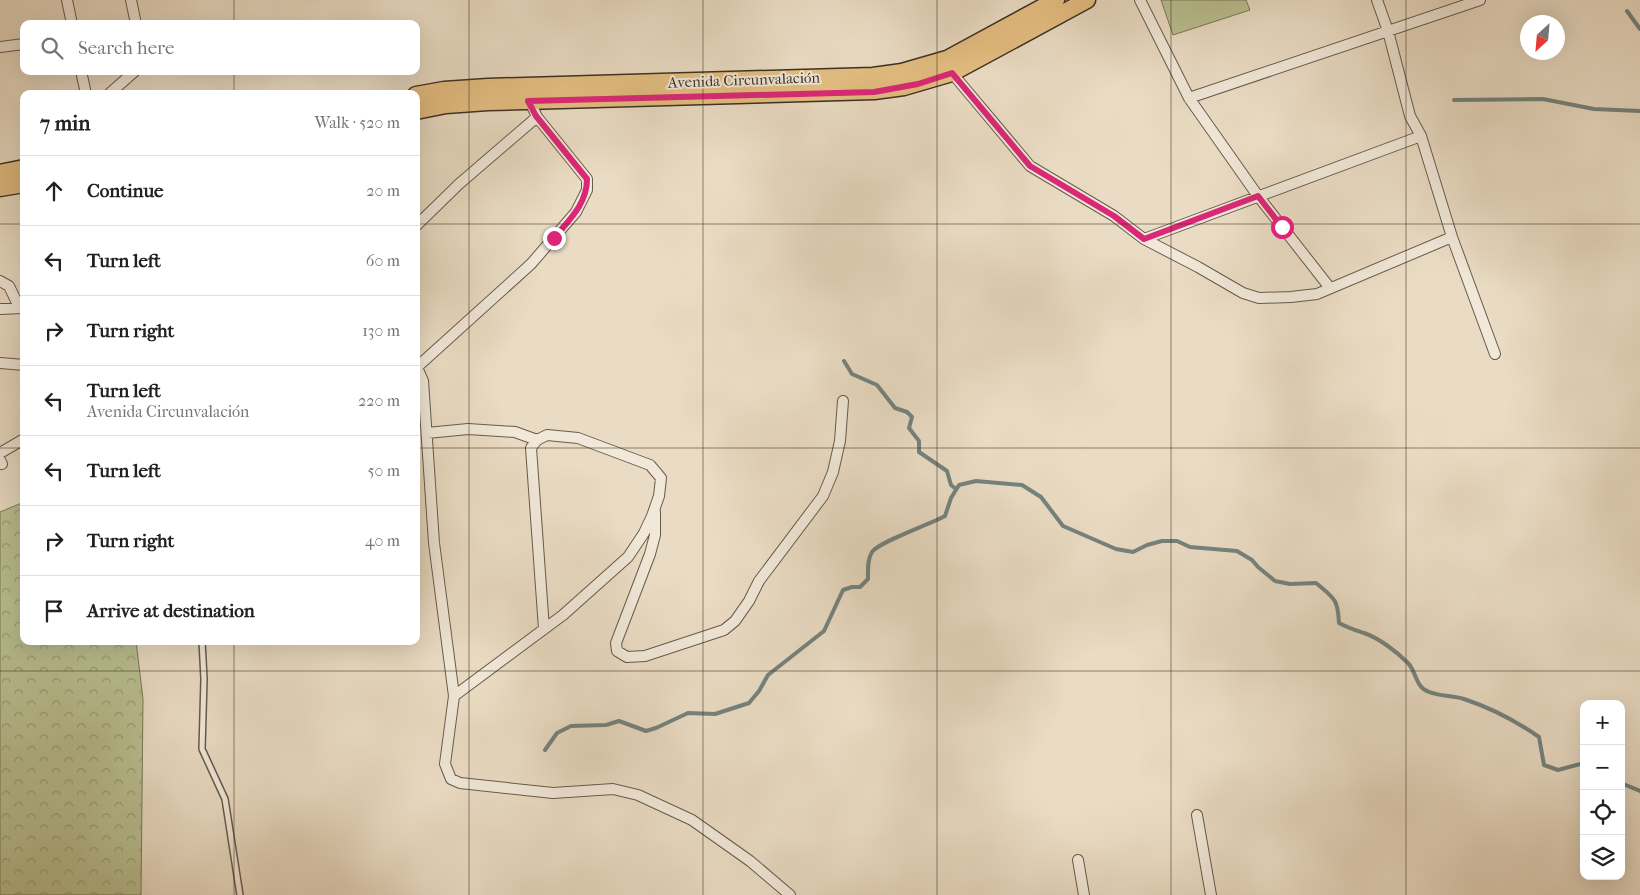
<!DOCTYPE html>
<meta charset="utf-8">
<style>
:root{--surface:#fff;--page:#f2f2f2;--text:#202124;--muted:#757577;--line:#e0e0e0}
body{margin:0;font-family:"IM FELL French Canon",serif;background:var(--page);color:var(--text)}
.controls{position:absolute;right:15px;bottom:15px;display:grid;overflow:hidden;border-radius:10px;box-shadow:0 5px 20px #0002}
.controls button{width:45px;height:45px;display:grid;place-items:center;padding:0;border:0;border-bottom:1px solid var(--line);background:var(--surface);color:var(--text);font:25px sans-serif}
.compass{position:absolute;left:1520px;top:15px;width:45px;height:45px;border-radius:50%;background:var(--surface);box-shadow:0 5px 20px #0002;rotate:206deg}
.stop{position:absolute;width:15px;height:15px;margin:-11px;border:4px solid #db2777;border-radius:50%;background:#fff}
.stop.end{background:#db2777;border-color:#fff;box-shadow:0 1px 5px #0008}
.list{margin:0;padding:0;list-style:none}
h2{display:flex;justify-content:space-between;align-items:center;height:65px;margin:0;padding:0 20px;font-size:21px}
h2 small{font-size:16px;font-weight:400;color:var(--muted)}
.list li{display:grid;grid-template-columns:32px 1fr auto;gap:15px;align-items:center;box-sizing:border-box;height:70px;padding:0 20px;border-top:1px solid var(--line)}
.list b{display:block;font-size:19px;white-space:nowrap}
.list p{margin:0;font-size:16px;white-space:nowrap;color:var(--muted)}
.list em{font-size:16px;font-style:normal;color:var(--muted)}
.icon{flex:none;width:28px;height:28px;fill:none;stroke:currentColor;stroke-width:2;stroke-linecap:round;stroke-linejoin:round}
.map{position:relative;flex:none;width:1640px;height:895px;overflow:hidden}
.search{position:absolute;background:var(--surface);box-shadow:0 5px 20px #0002;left:20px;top:20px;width:400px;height:55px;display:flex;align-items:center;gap:12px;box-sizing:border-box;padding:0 18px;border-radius:10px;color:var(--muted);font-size:19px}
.panel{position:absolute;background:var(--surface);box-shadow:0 5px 20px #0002;left:20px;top:90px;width:400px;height:555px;border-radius:10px}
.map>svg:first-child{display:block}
.grass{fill:#b9c092;stroke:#7a785a}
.forest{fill:url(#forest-crowns);stroke:#7a785a}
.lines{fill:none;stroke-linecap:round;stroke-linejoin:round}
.stream{stroke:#74837f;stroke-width:4}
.lane-casing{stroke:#675b4b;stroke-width:8}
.street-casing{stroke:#675b4b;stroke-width:12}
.primary-casing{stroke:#3b3023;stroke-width:19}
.lane{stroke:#f1e8d9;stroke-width:5}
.street{stroke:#f1e8d9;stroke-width:10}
.primary{stroke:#e5be82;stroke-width:16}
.route{stroke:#db2777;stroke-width:6}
.grid{fill:none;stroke:#3b3023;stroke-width:1;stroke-opacity:0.55}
.labels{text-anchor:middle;stroke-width:4;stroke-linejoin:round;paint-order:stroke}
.street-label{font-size:15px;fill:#3b3023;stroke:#f1e8d9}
</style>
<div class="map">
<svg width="1640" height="895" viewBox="0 0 1640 895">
<defs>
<pattern id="forest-crowns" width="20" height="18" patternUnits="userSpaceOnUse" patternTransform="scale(1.25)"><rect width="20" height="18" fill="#b9c092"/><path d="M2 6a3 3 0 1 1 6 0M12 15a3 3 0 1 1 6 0" fill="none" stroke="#989c77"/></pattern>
</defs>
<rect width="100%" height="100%" fill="#eadcc4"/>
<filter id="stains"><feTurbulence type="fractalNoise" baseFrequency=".004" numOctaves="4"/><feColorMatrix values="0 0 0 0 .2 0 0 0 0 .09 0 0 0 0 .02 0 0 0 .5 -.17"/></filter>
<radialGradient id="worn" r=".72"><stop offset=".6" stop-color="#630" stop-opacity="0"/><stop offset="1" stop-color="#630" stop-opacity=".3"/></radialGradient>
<path class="grass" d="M1161 0H1246L1250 10 1173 35Z"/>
<path class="forest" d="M24 502V641H136L143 699 141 895H0V512Z"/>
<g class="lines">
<path class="stream" d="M1627 11 1640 29
M1454 100 1543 99 1594 109 1640 111
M844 361 852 374 877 385 895 408 907 412 912 417 909 428 919 441V452L947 471 951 485 956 489
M545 750 557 733 571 726 606 725 619 721 646 731 656 728 688 713 715 714 749 703 759 691 768 675 824 631 843 590 852 587H860L868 579C868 570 867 560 872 552 878 542 931 524 945 516L951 498 959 485 976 481 1022 485 1041 497 1063 526 1116 549 1133 552 1147 545 1162 541H1177L1190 547 1237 551 1252 560 1258 567 1275 581 1290 584 1316 583C1334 598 1338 599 1339 623 1348 628 1355 630 1364 633 1379 638 1397 652 1408 663 1416 671 1416 687 1427 691 1439 697 1452 695 1464 699 1491 708 1516 721 1539 737L1544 765 1558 770 1584 763
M1621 783 1640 791"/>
<g class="lane-casing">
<path id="lane" d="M202 641 204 679 202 749 225 799 240 895"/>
</g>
<g class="street-casing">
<path id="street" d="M67 0 72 24
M131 0 136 24
M1140 0 1189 98 1258 196 1330 288
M1377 0 1388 31 1410 116 1421 136 1452 237 1495 354
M0 47 24 44
M81 71 86 94
M952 73 1030 166 1114 216 1144 239 1198 267 1243 293 1259 298 1291 297 1317 294 1452 237
M109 94 135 71
M1189 98 1480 0
M416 226 459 184 537 117
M1144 239 1421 136
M0 281 9 286 19 307
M0 309 24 308
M0 363 24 365
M416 365 423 381 434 543 454 696 445 764 451 779 460 783 553 793 613 789 638 795 692 820 750 861 790 895
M416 368 531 264 576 212 587 190V179L537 117 528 97
M427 433 468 429 515 432 537 440
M0 453 24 439
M0 460 2 464H0
M655 512V535L650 554 616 643 617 651 627 657 645 656 724 630 735 621 749 601 759 581 823 496 833 472 840 441 843 401
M454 696 563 615 628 557 644 533 652 516 659 496 661 478 650 465 578 438 547 435 537 440 531 448 544 629
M1197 815 1211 895
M1078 860 1084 895"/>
</g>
<g class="primary-casing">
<path id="primary" d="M416 95 444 90 488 87 873 76 902 72 947 59 1056 0
M416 111 446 105 488 102 874 91 904 87 952 73 1087 0
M0 173 24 168
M0 188 24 184"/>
</g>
<use href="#lane" class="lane"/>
<use href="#street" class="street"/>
<use href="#primary" class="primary"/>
</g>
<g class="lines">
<path class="route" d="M554 238C569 220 587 204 587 179L536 116 528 101 874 92 918 84 952 73 1030 166 1114 216 1144 239 1258 196 1282 227"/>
</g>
<path class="grid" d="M234 0V24M469 0V895M703 0V895M937 0V895M1171 0V895M1406 0V895M234 71V94M0 224H24M416 224H1640M0 448H24M416 448H1640M234 641V895M0 671H1640"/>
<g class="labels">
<g class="street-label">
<text transform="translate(744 80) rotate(-2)" y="5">Avenida Circunvalación</text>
</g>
</g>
<rect width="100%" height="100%" filter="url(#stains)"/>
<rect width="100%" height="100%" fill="url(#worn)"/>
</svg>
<div class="controls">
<button>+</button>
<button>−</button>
<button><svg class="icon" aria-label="locate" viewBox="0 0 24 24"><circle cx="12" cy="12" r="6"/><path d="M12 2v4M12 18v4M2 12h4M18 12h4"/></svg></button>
<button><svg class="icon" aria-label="layers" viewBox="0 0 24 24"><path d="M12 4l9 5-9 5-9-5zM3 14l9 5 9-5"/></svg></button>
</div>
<svg class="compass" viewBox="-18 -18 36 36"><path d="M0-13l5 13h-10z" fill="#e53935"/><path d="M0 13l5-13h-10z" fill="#757577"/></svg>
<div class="stop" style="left:1282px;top:227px"></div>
<div class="stop end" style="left:554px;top:238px"></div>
<div class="search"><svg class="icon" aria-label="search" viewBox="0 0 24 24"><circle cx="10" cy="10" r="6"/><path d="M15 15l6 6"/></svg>Search here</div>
<section class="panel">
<h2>7 min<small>Walk · 520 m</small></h2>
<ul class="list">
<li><svg class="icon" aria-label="ahead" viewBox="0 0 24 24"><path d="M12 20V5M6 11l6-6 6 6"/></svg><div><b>Continue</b></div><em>20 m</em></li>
<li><svg class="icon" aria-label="left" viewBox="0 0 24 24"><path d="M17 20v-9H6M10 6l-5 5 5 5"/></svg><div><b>Turn left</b></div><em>60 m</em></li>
<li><svg class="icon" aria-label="right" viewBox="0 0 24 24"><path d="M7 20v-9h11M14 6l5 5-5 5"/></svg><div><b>Turn right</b></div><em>130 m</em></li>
<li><svg class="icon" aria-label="left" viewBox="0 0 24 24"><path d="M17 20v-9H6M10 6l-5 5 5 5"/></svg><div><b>Turn left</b><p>Avenida Circunvalación</p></div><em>220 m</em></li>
<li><svg class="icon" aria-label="left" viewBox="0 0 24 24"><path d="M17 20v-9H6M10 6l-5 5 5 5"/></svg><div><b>Turn left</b></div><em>50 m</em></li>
<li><svg class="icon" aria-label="right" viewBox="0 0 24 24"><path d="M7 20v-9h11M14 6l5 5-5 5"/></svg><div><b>Turn right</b></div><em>40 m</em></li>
<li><svg class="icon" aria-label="arrive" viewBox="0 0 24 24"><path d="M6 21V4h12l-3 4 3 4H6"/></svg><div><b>Arrive at destination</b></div></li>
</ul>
</section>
</div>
